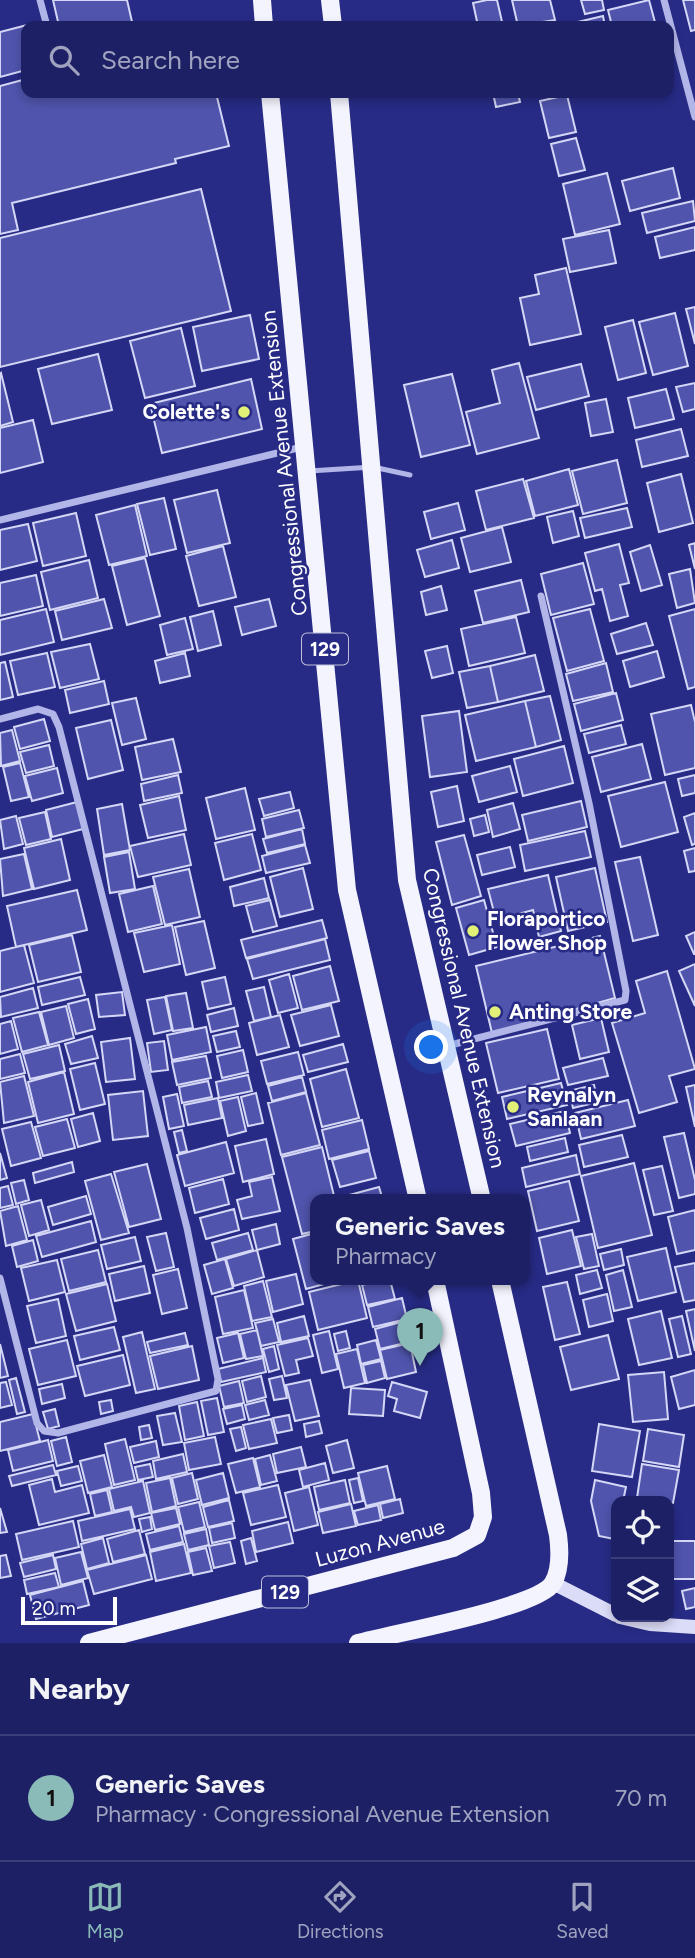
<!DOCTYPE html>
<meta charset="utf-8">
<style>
:root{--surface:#1d2064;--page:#2a2d6d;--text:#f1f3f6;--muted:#a0a3bf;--line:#3b3e78;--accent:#8bbbb9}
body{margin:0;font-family:Figtree,sans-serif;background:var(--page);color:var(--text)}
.controls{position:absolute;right:21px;bottom:21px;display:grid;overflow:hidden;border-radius:14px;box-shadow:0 4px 10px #0003}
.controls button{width:63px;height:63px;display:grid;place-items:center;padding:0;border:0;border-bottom:2px solid var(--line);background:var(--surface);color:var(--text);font:35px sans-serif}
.scale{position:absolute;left:21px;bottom:18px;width:96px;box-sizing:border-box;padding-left:7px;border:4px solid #fff;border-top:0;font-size:19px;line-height:24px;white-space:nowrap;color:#fff;-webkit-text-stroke:5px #272b85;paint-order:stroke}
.you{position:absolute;left:432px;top:1048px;width:24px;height:24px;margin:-18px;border:5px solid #fff;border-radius:50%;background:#1a73e8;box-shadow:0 0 0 10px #1a73e833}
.badge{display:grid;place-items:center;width:46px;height:46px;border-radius:50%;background:var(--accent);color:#111;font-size:23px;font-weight:700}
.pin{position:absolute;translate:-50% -58px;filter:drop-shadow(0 2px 4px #0008)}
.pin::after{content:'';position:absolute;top:37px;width:24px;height:21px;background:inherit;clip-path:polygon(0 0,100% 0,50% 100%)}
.popup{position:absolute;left:310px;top:1194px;width:220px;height:91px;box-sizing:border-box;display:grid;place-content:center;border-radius:14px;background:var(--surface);filter:drop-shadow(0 2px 5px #0005);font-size:23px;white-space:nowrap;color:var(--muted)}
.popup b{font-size:26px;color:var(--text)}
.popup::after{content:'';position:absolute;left:50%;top:100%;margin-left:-14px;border:14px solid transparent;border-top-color:var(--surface)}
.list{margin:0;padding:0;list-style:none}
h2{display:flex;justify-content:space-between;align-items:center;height:91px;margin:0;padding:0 28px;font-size:30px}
h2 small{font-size:23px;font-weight:400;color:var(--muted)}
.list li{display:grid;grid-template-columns:46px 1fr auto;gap:21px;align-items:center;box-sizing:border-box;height:126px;padding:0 28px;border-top:2px solid var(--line)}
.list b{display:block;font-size:26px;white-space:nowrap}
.list p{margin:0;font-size:23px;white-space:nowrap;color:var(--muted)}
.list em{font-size:23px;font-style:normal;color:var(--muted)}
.icon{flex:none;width:38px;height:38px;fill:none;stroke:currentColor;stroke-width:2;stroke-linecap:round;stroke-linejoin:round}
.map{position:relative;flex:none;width:695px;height:1643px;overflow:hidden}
.search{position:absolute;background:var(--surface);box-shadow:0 4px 10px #0003;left:21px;right:21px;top:21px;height:77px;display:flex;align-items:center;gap:18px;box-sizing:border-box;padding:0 24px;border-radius:14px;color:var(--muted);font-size:26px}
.sheet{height:217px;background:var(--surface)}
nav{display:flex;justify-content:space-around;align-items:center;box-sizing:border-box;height:98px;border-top:2px solid var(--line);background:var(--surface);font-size:19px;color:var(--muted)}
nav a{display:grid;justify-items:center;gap:4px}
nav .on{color:var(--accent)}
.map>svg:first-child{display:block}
.building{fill:#5054ac;stroke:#d5d7f6;stroke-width:2}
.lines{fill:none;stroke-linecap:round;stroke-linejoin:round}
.service{stroke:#b2b5e7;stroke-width:5}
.minor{stroke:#b2b5e7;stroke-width:7}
.secondary{stroke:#dbdcf7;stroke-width:14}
.primary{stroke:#f4f4fe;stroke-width:18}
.poi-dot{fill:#e3f078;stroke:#272b85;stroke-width:2.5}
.labels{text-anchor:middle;stroke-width:5;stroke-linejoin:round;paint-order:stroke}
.shield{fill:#272b85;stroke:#bebfda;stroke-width:2}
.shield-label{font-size:19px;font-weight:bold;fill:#fff}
.poi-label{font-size:21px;font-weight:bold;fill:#fff;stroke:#272b85;text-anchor:start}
.street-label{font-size:21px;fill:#fff;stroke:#272b85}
</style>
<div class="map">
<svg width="695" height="1643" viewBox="0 0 695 1643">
<rect width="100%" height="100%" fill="#272b85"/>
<path class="building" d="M53 0H127L133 26H59Z
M487 0H497L503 26H478L473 3Z
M512 0H550L555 20 518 26Z
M581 0H602L604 10 585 14Z
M649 0 656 26H612L608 10Z
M683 0H695V30L691 31Z
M603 16 605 26H569V24Z
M31 24 26 26V70L0 77V32Z
M26 79V93H216L229 146 175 159 176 163 12 203 18 230 0 234V86Z
M390 93H432V95L390 97Z
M493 93H518L520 102 496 107Z
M567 95 576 132 549 138 540 101Z
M576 138 585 170 559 176 551 144Z
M673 168 680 198 630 211 622 181Z
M607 173 620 224 575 235 563 184Z
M201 189 231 311 0 367V238Z
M693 201 695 221 647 233 642 213Z
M695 227V250L660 258 655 237Z
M609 230 616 263 570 272 563 239Z
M566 268 581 334 530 345 520 298 539 294 535 275Z
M695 307V344L686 309Z
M675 313 688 366 653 375 639 322Z
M250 315 259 359 202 371 193 327Z
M633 320 646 373 618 380 605 327Z
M181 328 195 386 145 398 130 341Z
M98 354 112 410 52 424 38 369Z
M519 363 539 438 477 454 466 412 500 403 492 370Z
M581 364 589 396 536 410 527 377Z
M1 373 13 422 0 426V374Z
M452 374 470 445 421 457 404 385Z
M251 379 262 429 162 453 150 404Z
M695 383V409L683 412 676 387Z
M666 389 674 419 635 428 628 398Z
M606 399 613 432 591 436 585 403Z
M33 420 43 462 0 473V428Z
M681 429 688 456 642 467 636 440Z
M617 460 627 503 583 514 572 471Z
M569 469 578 505 535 516 526 481Z
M681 474 693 523 659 532 647 483Z
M523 479 534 518 486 530 476 491Z
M217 490 230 543 187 553 174 500Z
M164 498 176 549 150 555 137 504Z
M458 503 465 530 431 539 424 512Z
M135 505 147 556 109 565 96 515Z
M627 508 632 527 585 538 580 518Z
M573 511 579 536 553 543 547 517Z
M76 513 86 556 43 566 33 523Z
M28 524 37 561 0 570V530Z
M502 527 511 562 470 572 461 538Z
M452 540 459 568 425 577 417 550Z
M695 543V569L689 545Z
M619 544 629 583 620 585 628 616 610 621 602 589 595 591 585 553Z
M650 545 662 585 641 591 630 552Z
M223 546 236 597 199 606 186 556Z
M145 558 160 616 127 625 112 566Z
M89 560 98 598 50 610 41 572Z
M583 563 594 604 551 615 541 574Z
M690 569 695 603 677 608 669 574Z
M36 575 43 606 0 616V583Z
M521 580 529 612 483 623 475 591Z
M441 586 447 610 426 615 421 592Z
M104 599 112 628 62 640 55 611Z
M269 599 276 626 242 635 235 607Z
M46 609 54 642 0 655V620Z
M590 609 604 661 567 671 553 618Z
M695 609V687L688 689 669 616Z
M213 611 221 645 198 651 190 617Z
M516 617 525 653 469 666 461 629Z
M185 618 193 649 167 655 160 625Z
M646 623 653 645 617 654 611 634Z
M90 644 99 679 60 688 51 652Z
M447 646 453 673 432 678 425 651Z
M657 651 664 677 630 687 623 661Z
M47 653 55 687 18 695 10 661Z
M185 653 190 676 160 683 155 661Z
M535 655 544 691 498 702 490 666Z
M5 662 13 697 0 700V663Z
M606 663 613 692 573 701 566 674Z
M490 666 498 702 467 708 459 672Z
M104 681 109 704 70 713 65 690Z
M616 693 623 720 581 731 574 704Z
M550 696 561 740 536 747 525 701Z
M136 698 146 739 122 745 112 703Z
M525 701 536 747 476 761 465 715Z
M691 705 695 722V768L665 775 651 714Z
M459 711 467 772 430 777 422 716Z
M44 719 50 741 20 749 14 727Z
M111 720 123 770 88 779 76 728Z
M621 725 626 744 589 753 584 734Z
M12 730 20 761 1 766 0 733Z
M173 739 181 772 142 780 135 747Z
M642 744 651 779 601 792 592 757Z
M49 745 54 766 26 773 20 752Z
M564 746 573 783 523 796 514 759Z
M20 763 29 797 11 801 3 767Z
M510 766 517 792 479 802 472 776Z
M57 768 63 793 32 801 25 776Z
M178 775 182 793 144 801 141 784Z
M695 775V793L682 796 678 779Z
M665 782 678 832 621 847 608 796Z
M457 786 464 821 438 827 431 792Z
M245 788 255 830 216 839 206 798Z
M290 792 294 808 264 816 259 799Z
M179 796 186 830 148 838 140 805Z
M581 801 587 827 528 841 522 815Z
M77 802 83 829 52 837 46 810Z
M513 803 520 829 493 837 487 810Z
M122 804 130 850 104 855 97 809Z
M299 810 304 828 266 837 262 819Z
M45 812 51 839 26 845 19 818Z
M695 813V844L692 845 684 817Z
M485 815 489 832 474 836 470 819Z
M16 816 23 844 4 849 0 820Z
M302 829 305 844 267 853 263 839Z
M585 831 591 857 525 871 520 845Z
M184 834 191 865 138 877 130 846Z
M252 834 261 870 224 880 215 843Z
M464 835 481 896 452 905 436 842Z
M61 839 70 880 34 889 24 848Z
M305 845 310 863 266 873 262 856Z
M510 847 515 867 482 875 477 855Z
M695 848V871L689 872 684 851Z
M129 852 135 889 110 893 104 857Z
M24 854 32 889 3 896 0 859Z
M640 857 658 935 633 941 615 862Z
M303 868 313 909 280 917 270 877Z
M595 868 607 922 568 931 556 877Z
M189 869 200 917 165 925 153 877Z
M548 875 561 931 539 937 533 910 496 920 488 889Z
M264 878 269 898 234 906 230 887Z
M153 886 162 924 128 932 119 894Z
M77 890 87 930 16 947 7 906Z
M270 900 277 926 253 932 246 906Z
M484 900 497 947 469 955 456 908Z
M322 920 327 938 246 958 241 940Z
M204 921 215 968 186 975 175 927Z
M172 925 180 964 144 972 134 933Z
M695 932V954H694L686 936Z
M72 935 81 972 38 982 29 945Z
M600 936 615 998 492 1033 476 966Z
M325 939 330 960 253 979 247 959Z
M24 945 34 983 0 992V951Z
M695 964V1006L679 971Z
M330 966 339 1001 302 1010 293 976Z
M667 971 695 1069 669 1076 677 1102 639 1113 612 1023 645 1013 636 981Z
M289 974 298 1008 278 1013 269 980Z
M80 977 85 995 42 1005 38 987Z
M225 977 231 1004 208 1009 202 982Z
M264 987 271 1017 254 1021 246 991Z
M33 988 38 1008 1 1017 0 997Z
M122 992 125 1015 99 1017 96 995Z
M186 993 193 1028 173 1031 166 996Z
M165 997 172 1030 154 1034 147 1000Z
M88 999 95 1029 76 1034 68 1004Z
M331 1005 339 1036 300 1046 291 1015Z
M66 1006 74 1038 49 1045 41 1012Z
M234 1008 238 1026 211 1032 207 1015Z
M39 1012 48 1045 22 1052 13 1018Z
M280 1015 289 1047 257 1055 249 1023Z
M601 1018 609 1052 580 1059 572 1025Z
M11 1021 18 1049 0 1054V1024Z
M206 1027 211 1052 172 1060 167 1035Z
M547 1029 559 1079 498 1093 486 1043Z
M236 1031 240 1047 217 1052 213 1036Z
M92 1036 98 1058 71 1064 65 1044Z
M130 1038 135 1079 106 1082 101 1042Z
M164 1041 168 1070 151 1072 147 1043Z
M343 1044 348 1062 308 1072 303 1055Z
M59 1045 65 1071 30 1079 23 1054Z
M243 1050 248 1072 222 1078 217 1056Z
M298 1052 304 1075 267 1084 261 1061Z
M20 1054 25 1073 0 1079V1059Z
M206 1056 211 1078 177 1085 172 1062Z
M603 1058 608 1076 568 1085 563 1068Z
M95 1063 105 1104 80 1110 70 1069Z
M346 1069 359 1118 322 1127 310 1079Z
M64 1072 74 1114 38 1123 28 1082Z
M248 1075 252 1091 219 1098 216 1082Z
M24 1076 34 1116 4 1123 0 1082Z
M302 1077 306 1092 272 1101 268 1086Z
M208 1081 212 1097 182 1103 179 1087Z
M561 1083 567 1105 507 1119 502 1097Z
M594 1085 598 1102 573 1108 569 1091Z
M695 1085V1127L686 1087Z
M143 1091 148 1136 113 1140 108 1095Z
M256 1093 263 1123 248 1126 241 1097Z
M306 1093 320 1145 281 1155 268 1103Z
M177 1094 184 1126 169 1129 163 1097Z
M238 1097 246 1131 228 1136 220 1101Z
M218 1098 222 1118 188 1125 184 1105Z
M628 1100 635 1126 581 1139 575 1113Z
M565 1111 570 1133 516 1146 510 1124Z
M93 1113 100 1141 78 1147 71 1119Z
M67 1119 75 1148 43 1156 35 1127Z
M362 1120 369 1149 329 1159 322 1130Z
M31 1122 41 1158 11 1166 2 1129Z
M182 1130 187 1151 179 1153 174 1132Z
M684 1133 695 1180V1194L679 1198 664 1137Z
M622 1135 628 1157 584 1167 579 1145Z
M565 1138 568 1152 530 1161 527 1147Z
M266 1139 274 1174 243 1182 235 1146Z
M226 1142 234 1173 185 1186 177 1155Z
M322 1147 335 1200H315V1231L302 1234 282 1157Z
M369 1151 376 1178 340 1187 332 1160Z
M0 1153 7 1178 0 1180Z
M576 1155 580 1174 526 1187 522 1168Z
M72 1162 74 1172 35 1183 33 1173Z
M634 1163 652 1235 598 1248 581 1176Z
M147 1164 161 1219 129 1227 114 1172Z
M662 1166 673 1211 654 1215 643 1170Z
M111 1174 129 1233 101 1240 85 1181Z
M272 1177 280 1211 242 1219 237 1200 252 1196 249 1182Z
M223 1179 229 1204 195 1213 189 1188Z
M24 1180 29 1200 16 1204 11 1183Z
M569 1181 579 1221 537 1231 528 1191Z
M8 1186 13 1205 0 1208V1188Z
M379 1187 383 1200H338V1198Z
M86 1196 91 1214 53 1225 48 1207Z
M41 1200 49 1230 29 1236 21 1205Z
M18 1206 27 1240 6 1246 0 1211Z
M234 1209 239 1230 206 1239 200 1218Z
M695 1210V1250L677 1254 668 1217Z
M91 1221 96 1242 42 1257 36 1236Z
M276 1224 280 1244 257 1250 252 1230Z
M572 1230 581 1266 547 1274 539 1238Z
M166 1233 174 1267 156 1271 147 1237Z
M248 1233 253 1250 217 1260 212 1243Z
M315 1233V1280H339L306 1289 293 1239Z
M592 1234 599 1266 584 1269 576 1237Z
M135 1237 141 1261 107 1269 101 1245Z
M33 1240 38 1261 17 1267 12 1246Z
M666 1248 676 1292 638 1301 627 1257Z
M621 1249 624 1265 604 1270 600 1254Z
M98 1250 106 1282 69 1291 61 1259Z
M257 1250 264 1277 234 1286 226 1259Z
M225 1259 233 1288 212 1294 204 1265Z
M57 1260 65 1292 29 1301 21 1268Z
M695 1263V1300L684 1302 675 1267Z
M144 1266 150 1293 115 1301 109 1274Z
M178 1269 187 1308 162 1314 153 1275Z
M597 1270 602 1288 580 1294 576 1275Z
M623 1270 632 1307 614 1311 606 1275Z
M296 1274 303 1304 273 1312 266 1281Z
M358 1280 367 1318 318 1330 309 1292Z
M383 1280H390L395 1299 367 1305 362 1285Z
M263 1281 272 1317 252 1321 244 1286Z
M567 1282 580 1334 555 1340 543 1287Z
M107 1284 116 1321 76 1331 66 1294Z
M244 1290 253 1328 223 1334 215 1297Z
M607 1294 613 1321 589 1327 583 1300Z
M402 1298 407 1319 373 1327 368 1307Z
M58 1299 66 1336 36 1343 27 1306Z
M695 1309V1351L686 1311Z
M661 1311 672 1358 639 1365 628 1319Z
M304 1316 309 1336 281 1342 277 1323Z
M682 1316 691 1354 678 1357 669 1319Z
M273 1319 279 1342 261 1346 255 1323Z
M405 1321 409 1342 380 1349 375 1329Z
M114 1327 120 1350 80 1360 74 1336Z
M257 1330 263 1356 246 1359 240 1334Z
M329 1331 338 1369 322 1373 313 1335Z
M346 1331 350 1348 338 1351 334 1334Z
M142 1332 155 1389 136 1393 123 1337Z
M185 1333 188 1345 150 1353 147 1342Z
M238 1333 244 1358 223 1363 217 1338Z
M608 1335 619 1379 571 1390 560 1347Z
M308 1338 313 1356 296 1360 299 1373 285 1376 277 1345Z
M67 1340 76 1376 38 1385 29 1349Z
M376 1340 381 1359 361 1364 357 1345Z
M410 1343 416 1372 387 1379 380 1350Z
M0 1344 8 1376 0 1378Z
M192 1346 199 1380 158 1389 150 1356Z
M274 1346 279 1369 269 1372 263 1349Z
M357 1349 365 1383 344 1388 336 1354Z
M123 1355 130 1385 85 1396 77 1366Z
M263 1358 266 1372 221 1382 218 1369Z
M381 1361 385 1378 367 1383 363 1365Z
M695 1370V1405L679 1409 671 1377Z
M664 1372 668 1419 633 1422 628 1375Z
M261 1376 266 1397 247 1402 242 1381Z
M282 1376 287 1398 274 1400 269 1379Z
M16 1378 25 1412 17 1414 9 1380Z
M310 1380 319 1416 295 1421 286 1385Z
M239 1381 244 1403 224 1407 219 1386Z
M6 1382 12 1405 0 1408V1383Z
M392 1382 427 1392 420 1418 394 1411 397 1399 388 1396Z
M62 1384 65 1398 42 1404 39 1389Z
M351 1388 385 1390 383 1416 349 1414Z
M217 1398 224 1432 208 1435 201 1401Z
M111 1400 113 1411 101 1414 99 1402Z
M265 1400 269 1415 249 1420 245 1405Z
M197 1402 204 1436 185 1440 179 1406Z
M242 1405 245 1419 227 1424 223 1409Z
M55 1409 59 1426 48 1429 43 1412Z
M175 1413 182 1442 163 1445 157 1416Z
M33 1414 40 1441 0 1451V1422Z
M289 1415 292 1430 277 1433 273 1418Z
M271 1419 277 1443 249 1449 243 1425Z
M319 1421 322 1433 306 1437 304 1424Z
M599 1424 640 1431 632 1477 592 1471Z
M149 1425 152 1438 141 1440 139 1427Z
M241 1427 246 1448 236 1451 230 1429Z
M648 1429 684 1435 679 1467 643 1461Z
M66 1437 72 1462 57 1466 51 1441Z
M215 1437 221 1464 189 1470 184 1443Z
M125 1439 135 1480 114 1485 105 1444Z
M48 1440 53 1461 13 1471 8 1450Z
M347 1440 354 1468 333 1473 326 1446Z
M156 1441 159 1457 134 1463 130 1447Z
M301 1447 306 1467 277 1473 273 1454Z
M183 1454 187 1472 156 1479 153 1461Z
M104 1455 112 1487 88 1493 80 1461Z
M270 1455 277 1481 261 1485 255 1459Z
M253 1458 260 1487 236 1493 228 1464Z
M325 1463 329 1480 303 1487 299 1470Z
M150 1464 153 1477 138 1480 135 1467Z
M642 1464 679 1470 673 1503 637 1498Z
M53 1465 56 1475 12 1486 9 1476Z
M78 1466 82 1481 61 1486 57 1471Z
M387 1466 395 1499 366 1506 358 1473Z
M192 1473 198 1499 178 1504 172 1478Z
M223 1473 229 1498 202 1505 196 1480Z
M170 1478 176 1506 152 1512 146 1483Z
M358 1478 363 1501 354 1503 349 1480Z
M52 1479 55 1492 82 1485 89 1513 39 1525 29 1485Z
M345 1480 350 1503 319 1510 314 1487Z
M595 1480 626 1487 623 1501H616L614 1539 599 1536 591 1501Z
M143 1481 150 1513 134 1517 131 1507 114 1511 109 1489Z
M278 1485 286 1517 251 1525 243 1493Z
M309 1487 318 1525 294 1531 285 1493Z
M107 1490 112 1512 95 1516 90 1494Z
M400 1499 403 1513 383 1518 380 1504Z
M229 1500 234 1521 208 1527 203 1507Z
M199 1502 205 1527 184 1532 178 1507Z
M351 1504 356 1526 323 1533 318 1512Z
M378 1505 381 1520 358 1525 354 1511Z
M0 1508 7 1532 0 1533Z
M176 1508 180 1524 155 1530 151 1513Z
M130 1509 135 1529 82 1541 78 1521Z
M150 1517 152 1529 142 1532 139 1519Z
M73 1521 79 1547 22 1560 16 1534Z
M288 1522 293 1543 256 1552 252 1531Z
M232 1523 235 1538 212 1543 209 1528Z
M179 1526 183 1542 150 1550 146 1534Z
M206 1529 209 1545 188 1550 184 1534Z
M139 1530 145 1554 113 1562 107 1539Z
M103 1538 109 1563 87 1569 81 1544Z
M251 1538 257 1561 246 1564 241 1541Z
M672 1541H695V1579H672Z
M230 1542 235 1563 214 1568 209 1546Z
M184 1544 191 1573 156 1581 150 1552Z
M206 1548 212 1571 193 1575 188 1552Z
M81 1552 88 1578 61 1585 55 1558Z
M6 1555 11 1576 0 1578V1556Z
M53 1555 56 1569 24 1577 20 1563Z
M146 1555 152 1579 94 1594 87 1570Z
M55 1573 59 1587 27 1594 24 1580Z
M83 1581 89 1605 36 1619 30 1595Z
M695 1588V1607L686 1609 682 1591Z"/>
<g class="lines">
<path class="service" d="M309 471 373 467 410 475"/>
<path class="minor" d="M40 0 47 26
M664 0 695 117
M0 520 302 447
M0 719 38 709 53 714 59 727 187 1228 218 1379 216 1391 58 1433 44 1431 37 1423 0 1278
M447 1046 625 1000 626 991 589 803 541 596"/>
<path class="secondary" d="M553 1583 616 1615
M620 1617 650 1624 695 1627"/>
<path class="primary" d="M262 0 264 26
M330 0 333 26
M270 93 347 890 418 1200
M339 93 407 880 482 1200
M89 1643 453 1548 477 1535 483 1517 481 1493 435 1280
M358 1643C393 1633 538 1608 553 1583 561 1569 560 1550 558 1535L500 1280"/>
</g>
<g class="poi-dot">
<circle cx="244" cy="412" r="7"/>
<circle cx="473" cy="931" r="7"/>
<circle cx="495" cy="1012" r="7"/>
<circle cx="513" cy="1107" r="7"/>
</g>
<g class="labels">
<g class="shield">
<rect x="302" y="633.5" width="46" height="31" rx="5"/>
<rect x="262" y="1576.5" width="46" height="31" rx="5"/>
</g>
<g class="shield-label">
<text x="325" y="656">129</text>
<text x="285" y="1599">129</text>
</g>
<g class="poi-label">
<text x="230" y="419" text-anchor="end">Colette's</text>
<text x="487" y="926">Floraportico<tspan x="487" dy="24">Flower Shop</tspan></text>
<text x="509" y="1019">Anting Store</text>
<text x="527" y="1102">Reynalyn<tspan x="527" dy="24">Sanlaan</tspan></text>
</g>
<g class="street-label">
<text transform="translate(284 463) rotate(-96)" y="7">Congressional Avenue Extension</text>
<text transform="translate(464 1018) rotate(77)" y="7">Congressional Avenue Extension</text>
<text transform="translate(380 1543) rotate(-15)" y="7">Luzon Avenue</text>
</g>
</g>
</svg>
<div class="controls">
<button><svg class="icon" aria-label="locate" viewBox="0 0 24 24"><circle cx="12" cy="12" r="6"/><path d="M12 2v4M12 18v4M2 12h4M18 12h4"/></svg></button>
<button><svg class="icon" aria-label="layers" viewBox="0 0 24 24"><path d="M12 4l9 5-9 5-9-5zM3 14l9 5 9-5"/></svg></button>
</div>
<div class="scale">20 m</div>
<div class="you"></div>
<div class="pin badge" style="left:420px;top:1366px">1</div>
<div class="popup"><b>Generic Saves</b>Pharmacy</div>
<div class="search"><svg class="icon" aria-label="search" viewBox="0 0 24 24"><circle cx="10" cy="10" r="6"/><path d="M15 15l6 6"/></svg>Search here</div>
</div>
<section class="sheet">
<h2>Nearby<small></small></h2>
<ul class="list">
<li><span class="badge">1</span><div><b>Generic Saves</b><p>Pharmacy · Congressional Avenue Extension</p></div><em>70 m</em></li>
</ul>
</section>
<nav>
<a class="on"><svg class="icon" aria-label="map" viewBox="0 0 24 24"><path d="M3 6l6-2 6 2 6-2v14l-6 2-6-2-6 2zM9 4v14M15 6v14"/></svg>Map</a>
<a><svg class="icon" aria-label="directions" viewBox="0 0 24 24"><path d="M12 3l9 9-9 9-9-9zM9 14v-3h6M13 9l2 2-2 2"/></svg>Directions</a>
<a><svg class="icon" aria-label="saved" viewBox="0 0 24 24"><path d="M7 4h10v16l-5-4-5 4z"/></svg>Saved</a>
</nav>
